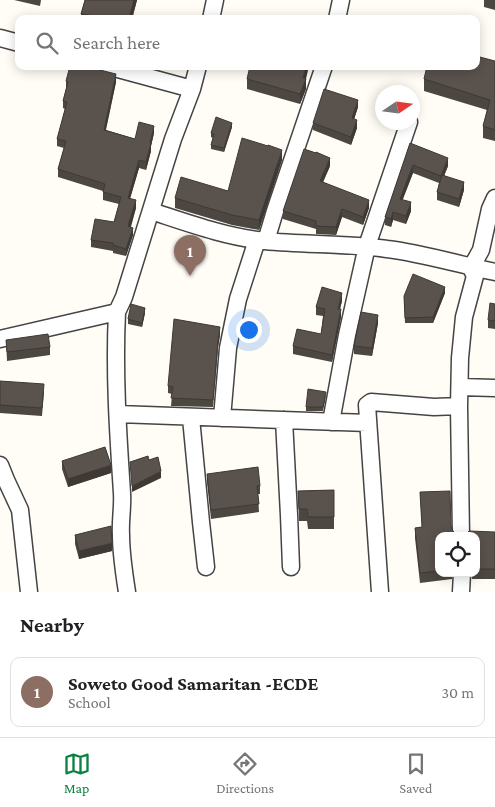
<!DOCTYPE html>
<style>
:root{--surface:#fff;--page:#f6f6f6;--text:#202124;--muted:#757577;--line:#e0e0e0;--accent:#0b8043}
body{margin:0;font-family:"Crimson Pro",serif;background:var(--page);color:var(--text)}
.controls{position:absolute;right:15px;bottom:15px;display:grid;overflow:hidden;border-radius:10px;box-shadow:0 2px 12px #0003}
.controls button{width:45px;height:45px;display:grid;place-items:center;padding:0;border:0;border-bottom:1px solid var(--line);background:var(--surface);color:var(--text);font:25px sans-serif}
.compass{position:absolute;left:375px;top:85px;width:45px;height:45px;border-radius:50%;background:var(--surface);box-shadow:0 2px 12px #0003;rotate:77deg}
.you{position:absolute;left:248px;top:329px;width:18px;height:18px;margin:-12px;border:4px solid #fff;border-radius:50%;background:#1a73e8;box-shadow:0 0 0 8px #1a73e833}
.badge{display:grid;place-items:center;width:32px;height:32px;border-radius:50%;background:var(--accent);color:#fff;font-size:16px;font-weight:700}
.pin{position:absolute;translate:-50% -41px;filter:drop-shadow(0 1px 2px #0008)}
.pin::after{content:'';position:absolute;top:26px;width:18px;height:15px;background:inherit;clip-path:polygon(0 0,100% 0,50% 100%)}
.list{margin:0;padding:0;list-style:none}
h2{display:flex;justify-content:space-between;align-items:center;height:65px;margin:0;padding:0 20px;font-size:21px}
h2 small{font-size:16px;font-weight:400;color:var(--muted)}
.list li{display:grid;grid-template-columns:32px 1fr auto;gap:15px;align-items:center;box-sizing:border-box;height:70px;margin:0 10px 10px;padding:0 10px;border:1px solid var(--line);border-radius:10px}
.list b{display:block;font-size:19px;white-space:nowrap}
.list p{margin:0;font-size:16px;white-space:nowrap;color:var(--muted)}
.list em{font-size:16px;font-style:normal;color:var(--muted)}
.icon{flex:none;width:28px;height:28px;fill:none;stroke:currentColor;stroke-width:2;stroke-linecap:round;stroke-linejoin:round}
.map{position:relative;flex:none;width:495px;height:592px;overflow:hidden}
.search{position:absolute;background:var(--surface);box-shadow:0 2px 12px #0003;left:15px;right:15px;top:15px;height:55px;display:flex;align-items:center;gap:12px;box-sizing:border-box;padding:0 18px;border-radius:10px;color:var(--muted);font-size:19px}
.sheet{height:145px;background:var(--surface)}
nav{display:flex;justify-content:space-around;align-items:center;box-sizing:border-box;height:70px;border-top:1px solid var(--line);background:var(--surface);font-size:14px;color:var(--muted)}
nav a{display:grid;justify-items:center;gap:2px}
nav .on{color:var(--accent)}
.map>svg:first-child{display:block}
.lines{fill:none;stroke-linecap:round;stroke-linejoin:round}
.minor-casing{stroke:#444;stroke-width:19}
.minor{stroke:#fff;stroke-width:16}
.wall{fill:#4d4742}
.shaded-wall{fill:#3f3936}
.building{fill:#5a524d;stroke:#3f3936}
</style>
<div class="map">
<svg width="495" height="592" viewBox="0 0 495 592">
<rect width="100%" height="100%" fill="#fffdf5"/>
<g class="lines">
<g class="minor-casing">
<path id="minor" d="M211 19 215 0
M337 19 341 0
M0 38 19 43
M107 66 192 89
M151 211C188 223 226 237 265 241 305 245 346 243 387 249 422 253 460 265 495 272
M266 241 275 211 324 66
M471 268 481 250 490 209 495 198
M117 312C114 372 118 433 122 493 123 507 120 521 121 535 121 554 124 573 127 592
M0 339 117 312 124 297 173 139 192 89 198 66
M460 387 495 388
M118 414 368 423
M191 418 201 522 206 567
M222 418 228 348 238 299 257 240
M284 420 289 515 291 567
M331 422 347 335 367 246 409 122
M0 465 6 480 20 510 29 592
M461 536 459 406 460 358 464 317 475 276 471 268
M380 592 367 405 371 402 434 407 459 406
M461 592 462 573"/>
</g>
<use href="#minor" class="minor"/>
</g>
<path class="wall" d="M14 0H41L40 6Z
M85 0H137L132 19H81V14Z
M484 0H495V10L484 7Z
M495 61V141L483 138V126L487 110 424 91V79Z
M247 79H306V89L300 104 247 89Z
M66 81 116 82 106 130 135 139 154 133 151 146V151L146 170 139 168 130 198 136 208 131 227 133 235 126 256 113 253V251L91 247V240L114 222 119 204 103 200V191L58 177V169L64 148 57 146V139L65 109 63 108V101L66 89Z
M358 107 354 119 357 128 351 145 313 130V123Z
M232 127 224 152 211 149V145L213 138 211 137V133Z
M410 143 448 166 444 175 464 190 459 207 437 200V192L439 183 413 173 402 200 411 211 406 224 393 220 391 227 385 225V217Z
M282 160 259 230 232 225 175 208V198L228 191Z
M330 166 323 182 369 208 363 225 342 217 336 235 316 234V229L283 219V211Z
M445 293 433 323H405L404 296Z
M342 301 340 309 341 317 332 362 293 354V346L321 334 323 316 316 315V307Z
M495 304V329L488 328V320Z
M145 313 142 327 128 324V319Z
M378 323 372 356 354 354V346Z
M220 335 218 347 213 407 171 406 172 394 168 393V386Z
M6 340 50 347V355L7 361Z
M0 381 44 392 42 416 0 413Z
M326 396 323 411H306V407Z
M62 461 111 473 68 487 62 469Z
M207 474 260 486V494H258L259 512 211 519 207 482Z
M334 490V529H308L307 521H299L298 491Z
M420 492 451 526 453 531 457 535 439 536V573H453L452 579 420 583 415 538V528L422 527Z
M495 532V579H472L471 573H476V536Z
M75 535 112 551 79 559 75 544Z"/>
<path class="shaded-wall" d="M134 0H137L132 19H129Z
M306 66H309L306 79V89L300 104V94L303 78Z
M116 74V82L104 137V130Z
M358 100V107L352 126V118Z
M357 120V128L351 145V137Z
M232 123V127L224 152V148Z
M154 126V133L151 146V151L146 170V162Z
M282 150V160L259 230V220Z
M330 158V166L320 189V181Z
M448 158V166L441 184V176Z
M139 160V168L128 206V198Z
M413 165V173L400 207V199Z
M464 182V190L459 207V199Z
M136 200V208L128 234V226Z
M369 200V208L363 225V217Z
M411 202V211L406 224V216Z
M342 209V217L336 235V227Z
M393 212V220L391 227V219Z
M133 228V235L126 256V249Z
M445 287V293L433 323V317Z
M342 293V301L338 316V309Z
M145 308V313L142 327V323Z
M341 309V317L332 362V355Z
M378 315V323L372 356V348Z
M220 327V335L218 347 213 407 218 340Z
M111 465V473L68 487V479Z
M161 471V478L132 492V486Z
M112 543V551L79 559V551Z"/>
<path class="building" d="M85 0H134L129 19H118L81 14Z
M476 56 495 61V130L483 126 490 100 424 79 427 66H476Z
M70 66H84L116 74 104 130 135 139 139 122 154 126 150 143H151L146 162 139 160 128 198 136 200 128 226 133 228 126 249 113 245V243L91 240 95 219 114 222 121 197 103 192 105 184 58 169 66 141 57 139 67 102 63 101 68 82 66 81Z
M250 66H306L303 78 306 79 300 94 247 79Z
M324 89 358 100 352 118 357 120 351 137 313 123Z
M216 117 232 123 224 148 211 145 214 134 211 133Z
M242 138 268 146V145L282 150 259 220 232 215 175 198 181 177 228 191Z
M410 143 448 158 441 176 413 165 400 199 411 202 406 216 393 212 391 219 385 217Z
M304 149 316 153V152L330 158 320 181 369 200 363 217 342 209 336 227 316 226V221L283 211Z
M442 175 464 182 459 199 437 192Z
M413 274 445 287 433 317 405 318 404 296Z
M322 287 342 293 338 309H341L332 355 293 346 297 329 321 334 325 309 316 307Z
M490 303 495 304V321L488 320Z
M131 304 145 308 142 323 128 319Z
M361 312 378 315 372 348 354 346Z
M174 319 220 327 218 340 213 400 171 398 173 387 168 386Z
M48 334 50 347 7 352 6 340Z
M0 381 44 384 42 408 0 405Z
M308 389 326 392 323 407H306Z
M105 447 111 465 68 479 62 461Z
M148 456 149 460 158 457 161 471 132 486 130 462Z
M258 467 260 486H257L259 504 211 510 207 474Z
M334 490V517H308L307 509H299L298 491Z
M450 491 451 526 453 531 457 535 461 536H439V571L420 573 415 528 422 527 420 492Z
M111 526 112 543 79 551 75 535Z
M469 531 495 532V569H476V536H462L466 535Z"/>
</svg>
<div class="controls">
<button><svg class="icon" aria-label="locate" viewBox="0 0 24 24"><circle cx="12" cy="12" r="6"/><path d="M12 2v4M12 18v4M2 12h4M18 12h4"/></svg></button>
</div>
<svg class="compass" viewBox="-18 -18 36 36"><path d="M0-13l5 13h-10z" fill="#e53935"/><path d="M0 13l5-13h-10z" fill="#757577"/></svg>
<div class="you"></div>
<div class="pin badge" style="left:190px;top:276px;background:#8d6e63">1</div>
<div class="search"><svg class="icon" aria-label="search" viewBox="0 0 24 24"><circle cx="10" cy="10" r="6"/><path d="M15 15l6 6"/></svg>Search here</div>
</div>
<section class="sheet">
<h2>Nearby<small></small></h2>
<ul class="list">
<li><span class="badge" style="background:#8d6e63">1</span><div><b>Soweto Good Samaritan -ECDE</b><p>School</p></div><em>30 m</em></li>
</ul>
</section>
<nav>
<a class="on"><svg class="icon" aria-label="map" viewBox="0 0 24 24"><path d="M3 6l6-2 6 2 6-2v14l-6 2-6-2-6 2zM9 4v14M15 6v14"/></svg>Map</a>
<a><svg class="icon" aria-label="directions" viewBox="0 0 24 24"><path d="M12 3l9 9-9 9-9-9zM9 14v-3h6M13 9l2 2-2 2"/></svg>Directions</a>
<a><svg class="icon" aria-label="saved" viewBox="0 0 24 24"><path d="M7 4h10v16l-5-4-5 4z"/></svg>Saved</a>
</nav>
